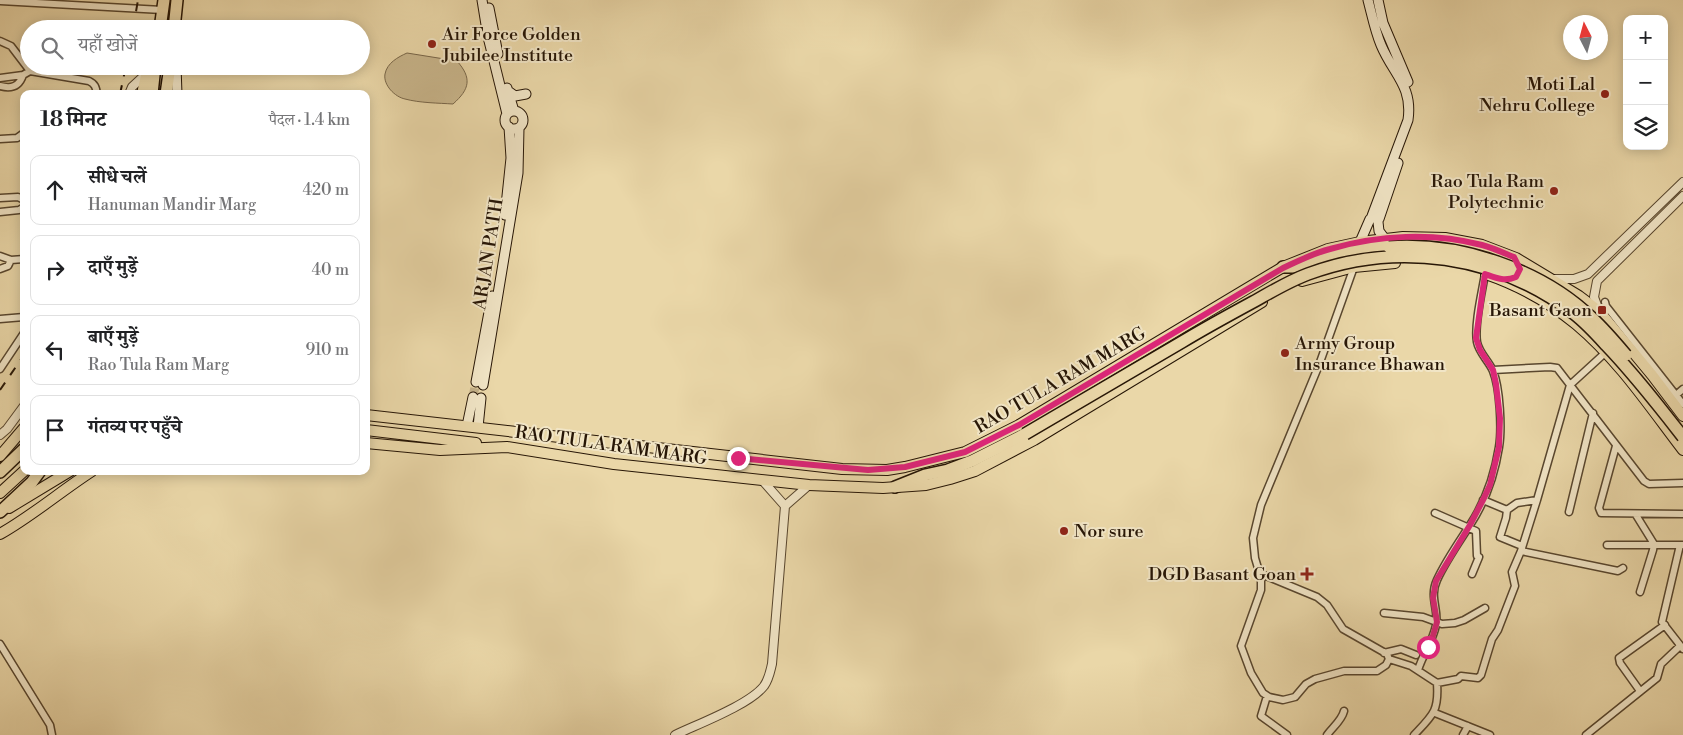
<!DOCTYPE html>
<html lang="hi">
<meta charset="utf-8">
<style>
:root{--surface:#fff;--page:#f2f2f2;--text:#202124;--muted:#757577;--line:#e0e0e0}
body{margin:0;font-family:"Libre Bodoni","Noto Serif Devanagari",serif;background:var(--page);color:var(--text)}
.controls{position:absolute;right:15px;top:15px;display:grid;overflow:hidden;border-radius:10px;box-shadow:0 2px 12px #0003}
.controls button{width:45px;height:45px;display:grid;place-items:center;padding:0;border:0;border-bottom:1px solid var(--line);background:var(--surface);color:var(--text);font:25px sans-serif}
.compass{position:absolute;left:1563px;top:15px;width:45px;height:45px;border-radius:50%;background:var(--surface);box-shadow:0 2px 12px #0003;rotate:354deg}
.stop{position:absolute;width:15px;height:15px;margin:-11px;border:4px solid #db2777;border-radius:50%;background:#fff}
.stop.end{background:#db2777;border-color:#fff;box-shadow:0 1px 5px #0008}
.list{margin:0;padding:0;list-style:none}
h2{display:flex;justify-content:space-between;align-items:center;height:65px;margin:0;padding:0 20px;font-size:21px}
h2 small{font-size:16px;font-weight:400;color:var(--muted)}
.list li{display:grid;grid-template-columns:32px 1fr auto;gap:15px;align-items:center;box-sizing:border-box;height:70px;margin:0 10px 10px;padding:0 10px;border:1px solid var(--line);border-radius:10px}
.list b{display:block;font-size:19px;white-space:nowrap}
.list p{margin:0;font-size:16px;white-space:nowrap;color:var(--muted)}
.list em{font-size:16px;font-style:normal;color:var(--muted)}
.icon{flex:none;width:28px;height:28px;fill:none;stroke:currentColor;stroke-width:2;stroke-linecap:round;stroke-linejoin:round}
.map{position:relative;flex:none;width:1683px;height:735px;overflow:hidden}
.search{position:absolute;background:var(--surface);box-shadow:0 2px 12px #0003;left:20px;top:20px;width:350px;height:55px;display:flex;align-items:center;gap:12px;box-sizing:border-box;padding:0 18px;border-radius:28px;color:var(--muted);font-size:19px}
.panel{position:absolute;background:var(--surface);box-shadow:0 2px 12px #0003;left:20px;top:90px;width:350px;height:385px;border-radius:10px}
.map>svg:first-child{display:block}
.green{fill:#c9b68c;stroke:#786649}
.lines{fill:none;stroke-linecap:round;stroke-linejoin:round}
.secondary-tunnel{stroke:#c3b088;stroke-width:9;stroke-dasharray:9 4.5;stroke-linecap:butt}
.minor-casing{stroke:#58462e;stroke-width:9}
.tertiary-casing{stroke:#58462e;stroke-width:10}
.secondary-casing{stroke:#271606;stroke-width:11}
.primary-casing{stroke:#271606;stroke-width:12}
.trunk-casing{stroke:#271606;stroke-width:14}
.motorway-casing{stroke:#271606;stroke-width:14}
.minor{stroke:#f1e5c6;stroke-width:6}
.tertiary{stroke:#f1e5c6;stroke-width:8}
.secondary{stroke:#f1e5c6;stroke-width:9}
.primary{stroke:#ead7a8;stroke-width:10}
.trunk{stroke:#ead7a8;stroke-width:11}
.motorway{stroke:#ead7a8;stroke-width:11}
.rail{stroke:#271606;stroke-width:2;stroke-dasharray:9 9;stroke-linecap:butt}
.trunk-bridge-casing{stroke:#271606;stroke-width:14;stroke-linecap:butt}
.trunk-bridge{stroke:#ead7a8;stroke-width:11}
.route{stroke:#db2777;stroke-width:6}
.poi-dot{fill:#8f2418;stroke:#f1e5c6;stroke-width:2}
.labels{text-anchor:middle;stroke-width:4;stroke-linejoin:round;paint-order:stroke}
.poi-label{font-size:18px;fill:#271606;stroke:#f1e5c6;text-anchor:end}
.street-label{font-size:18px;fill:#271606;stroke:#f1e5c6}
</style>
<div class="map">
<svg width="1683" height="735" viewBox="0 0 1683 735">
<rect width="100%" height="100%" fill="#ead7a8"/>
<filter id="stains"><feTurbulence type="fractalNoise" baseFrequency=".004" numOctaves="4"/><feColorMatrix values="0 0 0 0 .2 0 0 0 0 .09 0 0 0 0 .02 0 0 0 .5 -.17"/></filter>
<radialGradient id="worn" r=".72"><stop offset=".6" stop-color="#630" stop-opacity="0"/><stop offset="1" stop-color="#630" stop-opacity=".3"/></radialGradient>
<path class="green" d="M407 53 457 61C472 78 470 89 453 104 438 103 420 103 405 99 395 97 383 85 385 74 387 63 398 57 407 53Z"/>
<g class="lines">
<path class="secondary-tunnel" d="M473 397 476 382"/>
<g class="minor-casing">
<path id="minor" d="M0 1 162 10
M0 41 11 46 30 71 89 81C95 84 96 87 97 94
M0 78 23 75 30 71
M0 86C11 89 19 87 23 75
M0 139 17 138 24 133
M0 198 18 197 24 200
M0 212 19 210 24 207
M0 256 11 260 24 259
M1354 267 1319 365 1261 505 1253 538 1255 558 1261 578V590L1241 646 1251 673 1263 693 1269 697 1283 700 1295 697 1306 684 1315 679 1344 671H1377L1386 665 1389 659
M0 269 8 266 11 260
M1605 302 1606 306 1683 404
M0 319 24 317
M1605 353 1570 385 1537 500 1521 551 1618 571 1623 568
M0 369 24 333
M1493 370 1550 367 1557 368 1644 481 1649 484 1683 483
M1676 395 1683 389
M1616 446 1599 508 1601 513 1683 514
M1483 500 1507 510 1517 503 1537 500
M1507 510 1506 518 1500 537 1522 546
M1569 512 1593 413
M1435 513 1476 531 1477 556 1479 557 1472 574
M1636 515 1654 544 1653 550 1640 592
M1607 545H1683
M1680 545 1662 622 1683 649
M1259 573 1317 597 1327 605 1343 629 1387 654 1389 659 1411 666 1437 683C1439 711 1433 715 1414 735
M1384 613 1423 617 1442 624 1455 623 1464 620 1485 608
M0 644 50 725 52 735
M1384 653 1401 649 1416 655
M1418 670C1423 654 1433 641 1436 625 1439 610 1429 597 1437 580 1445 562 1459 542 1470 525 1485 502 1495 473 1499 447 1502 429 1500 388 1493 371 1489 361 1479 353 1477 342 1474 325 1482 292 1485 274
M1437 683 1458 679 1461 676 1478 678 1481 675 1492 639 1498 630 1515 586 1512 572 1521 551
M1640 691 1620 663 1619 658 1665 625
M1267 696 1261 716 1287 735
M1435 713 1490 735
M1327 735C1333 727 1342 720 1344 711
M1463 735 1468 726
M1586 735 1657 678 1661 664 1680 646"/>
</g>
<g class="tertiary-casing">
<path id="tertiary" d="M129 94 132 87 146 74
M1552 279H1574L1588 274 1683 182
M1599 311 1594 297 1597 281 1683 196
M0 435 7 429 24 406
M762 480 785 506
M675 735C698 724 749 705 764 686 769 679 770 672 772 664L785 506 809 485"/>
</g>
<g class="secondary-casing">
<path id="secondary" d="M482 0 488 37 507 114
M1368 0C1372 15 1375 31 1381 45 1393 74 1413 86 1408 120L1372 216
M1378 0 1383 23 1408 82
M489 8 498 54
M176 66 177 94
M507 88 514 111
M508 91 515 96 526 94
M505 120a9 9 0 1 1 18 0a9 9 0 1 1-18 0Z
M505 215 511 158 509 127
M1379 219 1398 163
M1378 222 1379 231 1385 239
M1360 242 1370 219
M476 382 492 296
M483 385 518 173 519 128
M467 426 473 397
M478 427 481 398"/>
</g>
<g class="primary-casing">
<path id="primary" d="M142 94 148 66
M1486 274C1518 285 1550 303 1576 324 1618 359 1650 407 1683 450
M1302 281 1354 267 1395 263
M366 415 842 469 887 470 905 467 965 452 1019 425 1283 267 1328 249 1360 242 1403 237 1445 238 1482 245 1516 258 1579 296 1599 311 1652 375 1683 416
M366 430 476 443
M366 443 440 450 507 447 614 464 716 475 809 485 883 488 926 485 950 479 975 471 1034 440 1262 302
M0 456 24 428
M0 493 24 471
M9 508 70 471
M0 534C32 516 61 491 92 471"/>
</g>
<g class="trunk-casing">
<path id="trunk" d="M1283 267H1293L1350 252 1389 247
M895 487 925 475 948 470 972 461 1025 434"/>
</g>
<g class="motorway-casing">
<path id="motorway" d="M160 29 164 0
M174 29 177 0
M152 94 155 66
M166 94 170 66
M0 472 24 449
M0 512 32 482 40 471"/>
</g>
<use href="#minor" class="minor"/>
<use href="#tertiary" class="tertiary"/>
<use href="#secondary" class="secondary"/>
<use href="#primary" class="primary"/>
<use href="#trunk" class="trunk"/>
<use href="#motorway" class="motorway"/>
<path class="rail" d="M133 29 138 0
M120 94 126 66
M0 390 24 355"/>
<g class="trunk-bridge-casing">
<path id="trunk-bridge" d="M1389 247C1460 242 1541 269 1592 318 1604 329 1615 342 1626 355
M1025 434C1077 403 1130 373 1182 342 1205 328 1229 315 1253 302 1271 292 1289 281 1308 274 1397 241 1497 255 1573 313 1585 322 1596 334 1606 345 1634 374 1658 405 1683 437"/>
</g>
<use href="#trunk-bridge" class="trunk-bridge"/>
</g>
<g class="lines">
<path class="route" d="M738 458 868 470 905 467 965 452 1019 425 1283 268C1298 261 1314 253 1330 249 1378 235 1433 232 1482 245 1493 248 1504 253 1514 257L1520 269 1516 277C1504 282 1496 278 1485 274L1476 338 1480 350 1493 370 1496 384 1500 418 1499 447 1490 485 1484 498 1470 525 1436 581 1433 598 1437 622 1432 639 1428 647"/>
</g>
<g class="poi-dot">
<circle cx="432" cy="44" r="5"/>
<circle cx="1605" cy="94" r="5"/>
<circle cx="1554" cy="191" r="5"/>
<rect x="1597" y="305" width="10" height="10" rx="2.5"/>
<circle cx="1285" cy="353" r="5"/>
<circle cx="1064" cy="531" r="5"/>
<path d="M1304.5 566.5h5v5h5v5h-5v5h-5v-5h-5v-5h5z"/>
</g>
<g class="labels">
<g class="poi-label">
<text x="442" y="40" text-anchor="start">Air Force Golden<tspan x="442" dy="21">Jubilee Institute</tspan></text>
<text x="1595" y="90">Moti Lal<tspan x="1595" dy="21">Nehru College</tspan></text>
<text x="1544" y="187">Rao Tula Ram<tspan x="1544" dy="21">Polytechnic</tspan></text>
<text x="1592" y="316">Basant Gaon</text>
<text x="1295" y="349" text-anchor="start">Army Group<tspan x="1295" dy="21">Insurance Bhawan</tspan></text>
<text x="1074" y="537" text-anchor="start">Nor sure</text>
<text x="1296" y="580">DGD Basant Goan</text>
</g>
<g class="street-label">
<text transform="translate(488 254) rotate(-81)" y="6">ARJAN PATH</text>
<text transform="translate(1060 380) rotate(-30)" y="6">RAO TULA RAM MARG</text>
<text transform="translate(611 445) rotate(8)" y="6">RAO TULA RAM MARG</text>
</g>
</g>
<rect width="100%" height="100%" filter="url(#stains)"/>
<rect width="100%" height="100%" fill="url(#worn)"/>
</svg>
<div class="controls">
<button>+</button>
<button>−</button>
<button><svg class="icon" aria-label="layers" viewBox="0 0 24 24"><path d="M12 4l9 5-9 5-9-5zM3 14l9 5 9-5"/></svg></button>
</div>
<svg class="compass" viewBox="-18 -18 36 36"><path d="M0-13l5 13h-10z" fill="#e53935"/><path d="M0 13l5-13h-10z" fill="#757577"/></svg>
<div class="stop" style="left:1428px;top:647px"></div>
<div class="stop end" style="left:738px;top:458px"></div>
<div class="search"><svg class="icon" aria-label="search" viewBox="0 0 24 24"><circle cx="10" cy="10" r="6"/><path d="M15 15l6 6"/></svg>यहाँ खोजें</div>
<section class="panel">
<h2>18 मिनट<small>पैदल · 1.4 km</small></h2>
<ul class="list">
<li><svg class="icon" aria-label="ahead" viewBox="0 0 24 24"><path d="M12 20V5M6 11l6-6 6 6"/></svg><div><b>सीधे चलें</b><p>Hanuman Mandir Marg</p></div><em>420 m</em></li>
<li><svg class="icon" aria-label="right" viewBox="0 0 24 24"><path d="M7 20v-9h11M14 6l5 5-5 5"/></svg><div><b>दाएँ मुड़ें</b></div><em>40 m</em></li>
<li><svg class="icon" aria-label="left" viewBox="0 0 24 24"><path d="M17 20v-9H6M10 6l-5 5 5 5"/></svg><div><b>बाएँ मुड़ें</b><p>Rao Tula Ram Marg</p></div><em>910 m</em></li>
<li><svg class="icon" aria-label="arrive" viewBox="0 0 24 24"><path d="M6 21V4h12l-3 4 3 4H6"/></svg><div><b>गंतव्य पर पहुँचे</b></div></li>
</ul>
</section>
</div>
